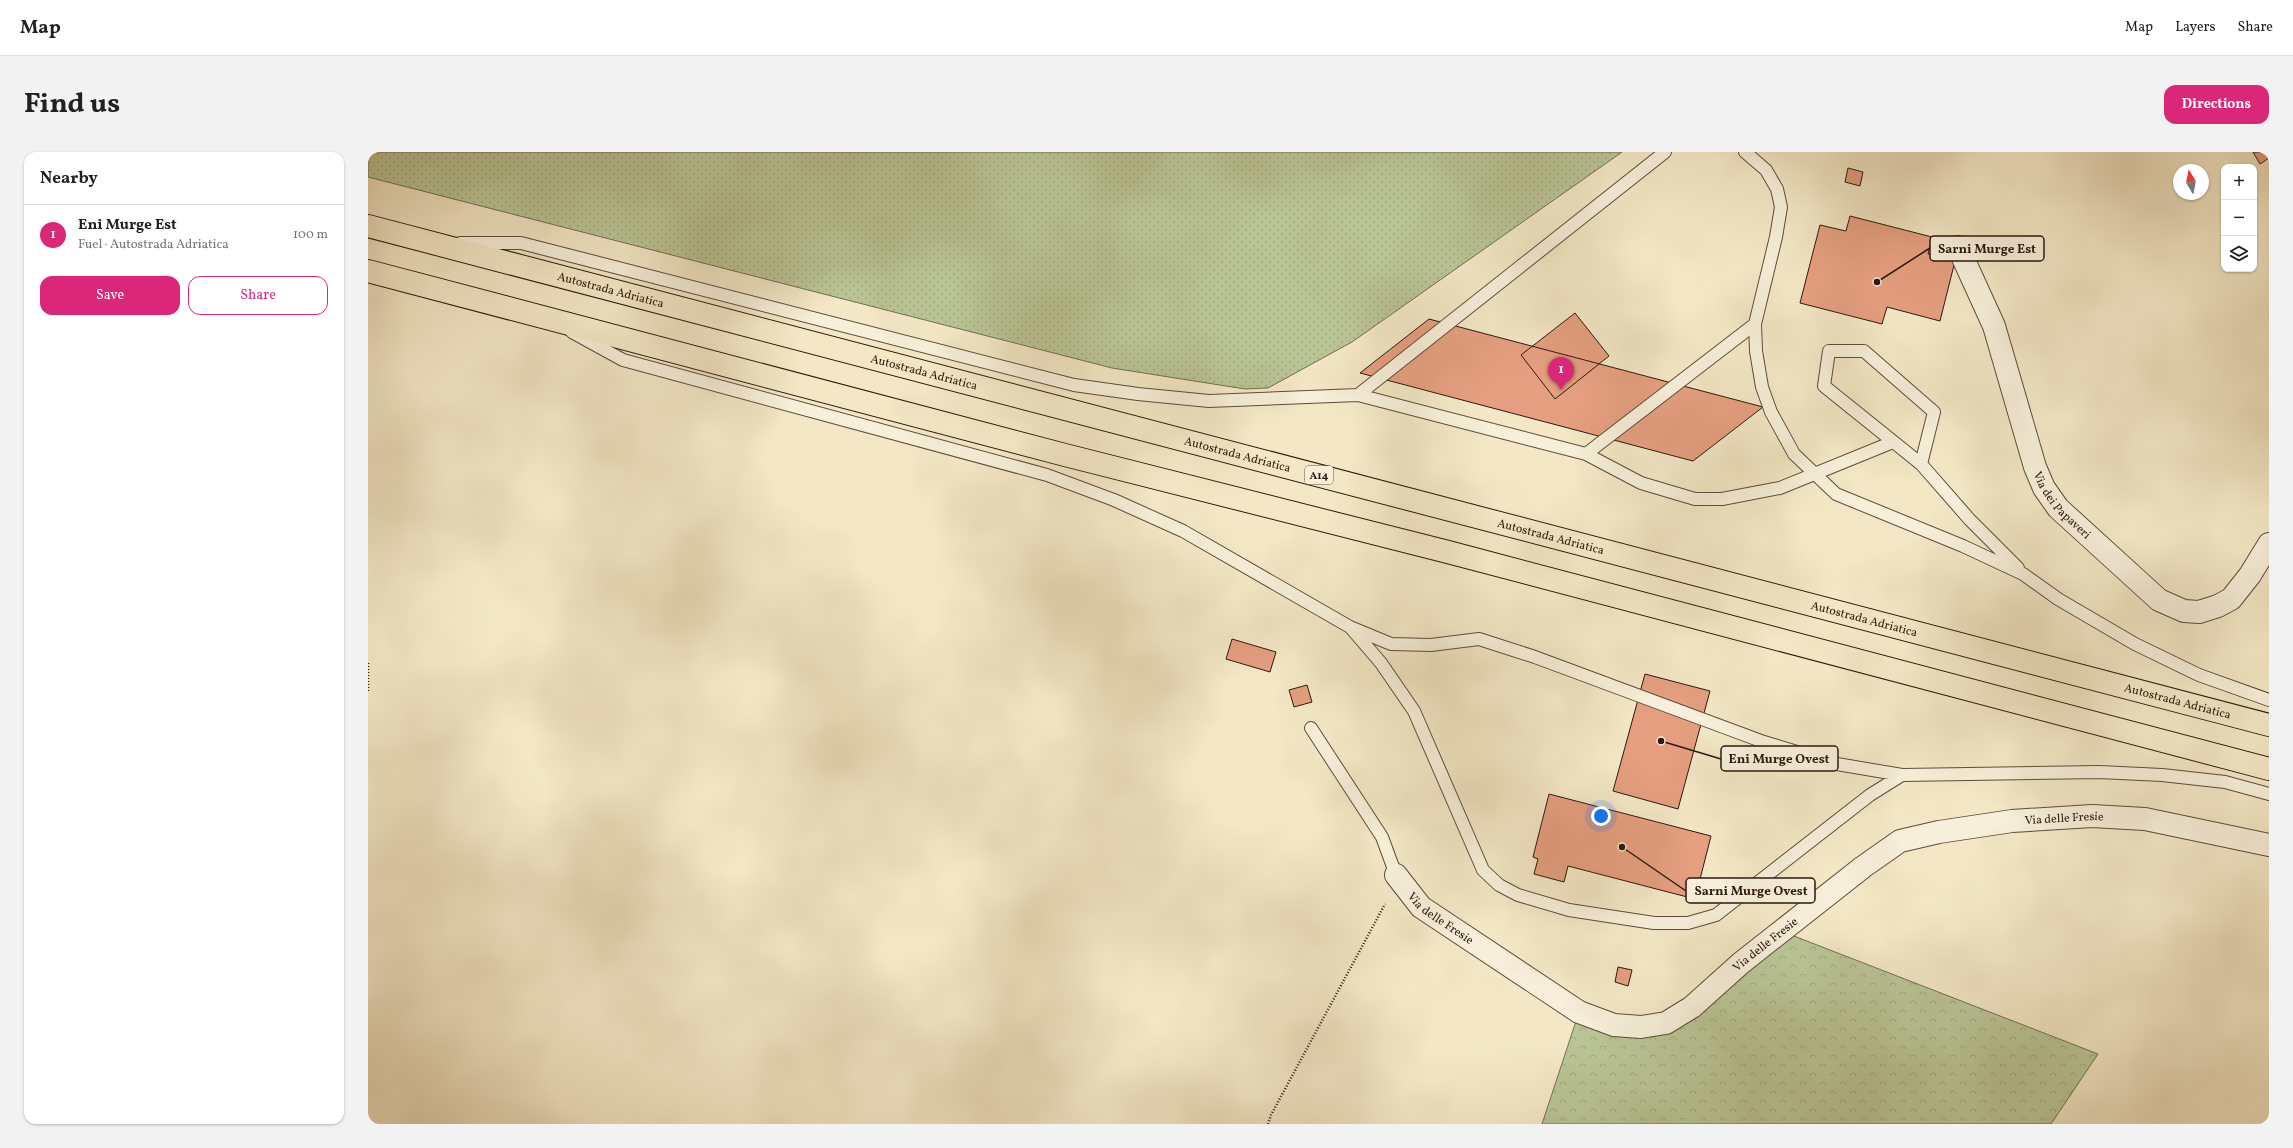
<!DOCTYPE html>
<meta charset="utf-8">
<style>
:root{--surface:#fff;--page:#f2f2f2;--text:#202124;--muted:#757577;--line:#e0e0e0;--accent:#db2777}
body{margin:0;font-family:Vollkorn,serif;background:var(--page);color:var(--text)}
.controls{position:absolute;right:12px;top:12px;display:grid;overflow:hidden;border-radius:8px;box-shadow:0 1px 3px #0004}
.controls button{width:36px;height:36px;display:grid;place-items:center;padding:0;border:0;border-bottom:1px solid var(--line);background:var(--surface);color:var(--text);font:20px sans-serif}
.compass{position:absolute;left:1805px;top:12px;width:36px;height:36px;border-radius:50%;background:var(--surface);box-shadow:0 1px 3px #0004;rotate:350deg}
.you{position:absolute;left:1233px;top:664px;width:14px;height:14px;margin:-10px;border:3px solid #fff;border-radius:50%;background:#1a73e8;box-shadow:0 0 0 6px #1a73e833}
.badge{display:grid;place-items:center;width:26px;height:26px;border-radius:50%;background:var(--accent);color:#fff;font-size:13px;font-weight:700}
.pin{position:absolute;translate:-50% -33px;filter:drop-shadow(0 1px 2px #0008)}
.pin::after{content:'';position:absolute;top:21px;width:14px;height:12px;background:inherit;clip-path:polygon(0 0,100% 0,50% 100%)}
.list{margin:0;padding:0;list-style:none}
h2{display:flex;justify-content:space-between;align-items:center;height:52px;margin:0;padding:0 16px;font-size:17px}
h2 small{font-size:13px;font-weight:400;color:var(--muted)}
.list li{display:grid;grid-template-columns:26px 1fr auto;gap:12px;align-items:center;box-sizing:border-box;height:60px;padding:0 16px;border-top:1px solid var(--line)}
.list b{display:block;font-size:15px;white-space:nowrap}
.list p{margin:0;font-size:13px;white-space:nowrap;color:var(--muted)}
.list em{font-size:13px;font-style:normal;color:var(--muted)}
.actions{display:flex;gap:8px;padding:12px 16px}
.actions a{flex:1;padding:9px 0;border:1px solid var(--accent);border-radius:12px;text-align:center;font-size:14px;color:var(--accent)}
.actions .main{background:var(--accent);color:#fff}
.icon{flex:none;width:22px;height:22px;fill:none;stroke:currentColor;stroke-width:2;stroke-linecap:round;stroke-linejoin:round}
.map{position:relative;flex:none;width:1901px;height:972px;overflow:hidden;border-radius:12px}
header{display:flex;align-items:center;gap:24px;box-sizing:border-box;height:56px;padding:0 20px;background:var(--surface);border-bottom:1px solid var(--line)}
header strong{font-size:19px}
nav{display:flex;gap:22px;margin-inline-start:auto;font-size:14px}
.intro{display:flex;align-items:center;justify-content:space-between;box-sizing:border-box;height:96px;padding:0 24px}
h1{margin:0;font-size:28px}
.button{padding:10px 18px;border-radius:12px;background:var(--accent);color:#fff;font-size:14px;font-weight:700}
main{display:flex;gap:24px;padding:0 24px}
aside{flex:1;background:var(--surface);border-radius:12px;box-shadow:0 1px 3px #0004}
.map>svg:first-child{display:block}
.grass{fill:url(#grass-dots);stroke:#726f52}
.forest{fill:url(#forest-crowns);stroke:#726f52}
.building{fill:#e59f80;stroke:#2b190e}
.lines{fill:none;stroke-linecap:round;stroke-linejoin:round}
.lane-casing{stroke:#5d4c3c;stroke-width:14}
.street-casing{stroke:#5d4c3c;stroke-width:24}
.highway-casing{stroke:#2b190e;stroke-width:24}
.path{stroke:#2b190e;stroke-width:2.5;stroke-dasharray:1 2;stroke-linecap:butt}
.lane{stroke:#f7efd9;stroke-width:12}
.street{stroke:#f7efd9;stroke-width:22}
.highway{stroke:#f3e7c5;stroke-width:22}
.labels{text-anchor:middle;stroke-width:3;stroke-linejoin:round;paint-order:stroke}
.shield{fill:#f7efd9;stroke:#68594b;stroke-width:1}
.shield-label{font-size:11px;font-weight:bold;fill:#2b190e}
.street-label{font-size:12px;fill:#2b190e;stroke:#f7efd9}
.leader{fill:none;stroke:#2b190e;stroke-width:1.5}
.callout-dot{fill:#2b190e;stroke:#f7efd9;stroke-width:1.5}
.callout{fill:#f7efd9;stroke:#2b190e;stroke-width:1.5}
.callout-label{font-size:13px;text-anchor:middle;font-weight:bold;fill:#2b190e}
</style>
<header>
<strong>Map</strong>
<nav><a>Map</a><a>Layers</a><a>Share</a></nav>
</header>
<div class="intro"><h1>Find us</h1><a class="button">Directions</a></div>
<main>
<aside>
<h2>Nearby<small></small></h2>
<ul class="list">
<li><span class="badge">1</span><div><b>Eni Murge Est</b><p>Fuel · Autostrada Adriatica</p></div><em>100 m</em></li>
</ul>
<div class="actions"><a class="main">Save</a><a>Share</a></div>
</aside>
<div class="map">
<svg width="1901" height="972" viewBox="0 0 1901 972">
<defs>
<pattern id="grass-dots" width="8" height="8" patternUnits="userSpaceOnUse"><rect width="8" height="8" fill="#bac595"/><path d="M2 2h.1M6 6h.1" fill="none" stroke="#a0a97f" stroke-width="1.8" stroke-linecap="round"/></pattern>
<pattern id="forest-crowns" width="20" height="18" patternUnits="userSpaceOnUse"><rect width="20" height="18" fill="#bac595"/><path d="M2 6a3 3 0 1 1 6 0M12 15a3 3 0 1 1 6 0" fill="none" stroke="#a0a97f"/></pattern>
</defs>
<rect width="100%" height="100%" fill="#f3e7c5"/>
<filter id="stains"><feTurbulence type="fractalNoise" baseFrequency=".005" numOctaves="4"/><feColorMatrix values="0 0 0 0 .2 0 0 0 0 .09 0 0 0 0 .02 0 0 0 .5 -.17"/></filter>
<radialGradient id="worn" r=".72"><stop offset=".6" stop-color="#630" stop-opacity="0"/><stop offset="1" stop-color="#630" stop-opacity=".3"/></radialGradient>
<path class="grass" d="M0 0H1254L984 190 900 236 877 237 744 216 0 25Z"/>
<path class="forest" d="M1413 779 1730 902 1683 972H1174L1211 860 1298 871Z"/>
<path class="building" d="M1885 0H1901V6L1892 12Z
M1480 16 1495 20 1492 34 1477 30Z
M1482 64 1564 85 1560 102 1587 109 1572 169 1519 155 1514 172 1432 151 1452 73 1478 79Z
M1207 161 1241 204 1187 247 1153 203Z
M1061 167 1395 255 1325 309 992 221Z
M864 487 908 500 902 520 858 507Z
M1277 522 1342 539 1310 657 1245 639Z
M939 533 944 550 926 555 921 538Z
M1181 642 1343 684 1327 747 1200 714 1196 730 1166 722 1170 707 1165 705Z
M1250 815 1264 818 1260 834 1247 830Z"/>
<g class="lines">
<g class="lane-casing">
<path id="lane" d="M1377 0 1398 18 1409 37 1413 55 1408 85 1387 172 1388 199 1394 235 1403 260 1426 302 1468 342 1595 394 1655 422 1690 447 1767 492 1831 523 1901 548
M92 91H153L706 233 770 242 841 249 990 243 1218 302 1273 331 1327 347H1354L1412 336 1525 290
M204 180 255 208 679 323 746 348 815 379 982 475 1023 492 1063 493 1111 487 1167 505 1396 590 1469 612 1534 623 1731 620 1794 623 1857 630 1901 642
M1461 199H1496L1566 260 1553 312 1456 234Z
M990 243 1297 0
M1218 302 1387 172
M1553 312 1602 368 1650 416
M983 476 1013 511 1046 559 1115 718 1131 733 1150 743 1201 758 1286 771H1320L1348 763 1502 643 1534 623
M943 576 1014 685 1028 723"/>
</g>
<g class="street-casing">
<g id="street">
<path id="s1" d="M1590 95 1626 174 1667 315 1676 336 1690 356 1791 448 1816 459 1831 460 1850 454 1863 447 1882 423 1901 392"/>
<path id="s2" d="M1028 723 1053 755 1211 860 1246 873 1273 875 1298 871 1324 855 1373 811 1495 715 1532 689 1571 680 1644 669 1724 664 1777 667 1901 693"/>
</g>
</g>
<g class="highway-casing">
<g id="highway">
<path id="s3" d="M0 74 1901 573"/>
<path d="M0 119 697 303 1080 400 1901 617"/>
</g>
</g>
<path class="path" d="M0 511V540
M900 972 903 963 1017 752"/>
<use href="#lane" class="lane"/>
<use href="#street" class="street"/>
<use href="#highway" class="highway"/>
</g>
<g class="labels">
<rect class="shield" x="937" y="314" width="28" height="18" rx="3"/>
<g class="shield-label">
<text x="951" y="327">A14</text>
</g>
<g class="street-label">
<text dy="4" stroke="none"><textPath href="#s3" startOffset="251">Autostrada Adriatica</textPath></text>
<text dy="4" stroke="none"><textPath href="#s3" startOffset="575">Autostrada Adriatica</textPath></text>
<text dy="4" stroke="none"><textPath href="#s3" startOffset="899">Autostrada Adriatica</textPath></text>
<text dy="4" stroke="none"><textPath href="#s1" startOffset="281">Via dei Papaveri</textPath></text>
<text dy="4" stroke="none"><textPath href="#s3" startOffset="1223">Autostrada Adriatica</textPath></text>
<text dy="4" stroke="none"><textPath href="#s3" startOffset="1547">Autostrada Adriatica</textPath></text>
<text dy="4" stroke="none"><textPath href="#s3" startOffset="1871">Autostrada Adriatica</textPath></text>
<text dy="4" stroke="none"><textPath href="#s2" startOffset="783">Via delle Fresie</textPath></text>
<text dy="4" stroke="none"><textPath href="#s2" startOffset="63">Via delle Fresie</textPath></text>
<text dy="4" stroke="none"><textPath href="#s2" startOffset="447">Via delle Fresie</textPath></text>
</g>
</g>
<path class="leader" d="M1509 130L1562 96M1293 589L1353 607M1254 695L1318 739"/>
<g class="callout-dot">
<circle cx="1509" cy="130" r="4"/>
<circle cx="1293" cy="589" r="4"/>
<circle cx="1254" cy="695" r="4"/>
</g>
<g class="callout">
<rect x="1562" y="84" width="114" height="25" rx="4"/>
<rect x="1353" y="594" width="117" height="25" rx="4"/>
<rect x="1318" y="726" width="129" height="25" rx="4"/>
</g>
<g class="callout-label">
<text x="1619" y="101">Sarni Murge Est</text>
<text x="1411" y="611">Eni Murge Ovest</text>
<text x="1383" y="743">Sarni Murge Ovest</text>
</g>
<rect width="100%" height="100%" filter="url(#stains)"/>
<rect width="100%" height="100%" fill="url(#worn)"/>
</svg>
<div class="controls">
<button>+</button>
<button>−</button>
<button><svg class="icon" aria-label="layers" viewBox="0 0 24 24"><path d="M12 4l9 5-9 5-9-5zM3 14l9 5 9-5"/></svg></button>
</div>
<svg class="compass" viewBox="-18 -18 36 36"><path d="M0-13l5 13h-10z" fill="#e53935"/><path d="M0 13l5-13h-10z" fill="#757577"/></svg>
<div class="you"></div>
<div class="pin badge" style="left:1193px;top:238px">1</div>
</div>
</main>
